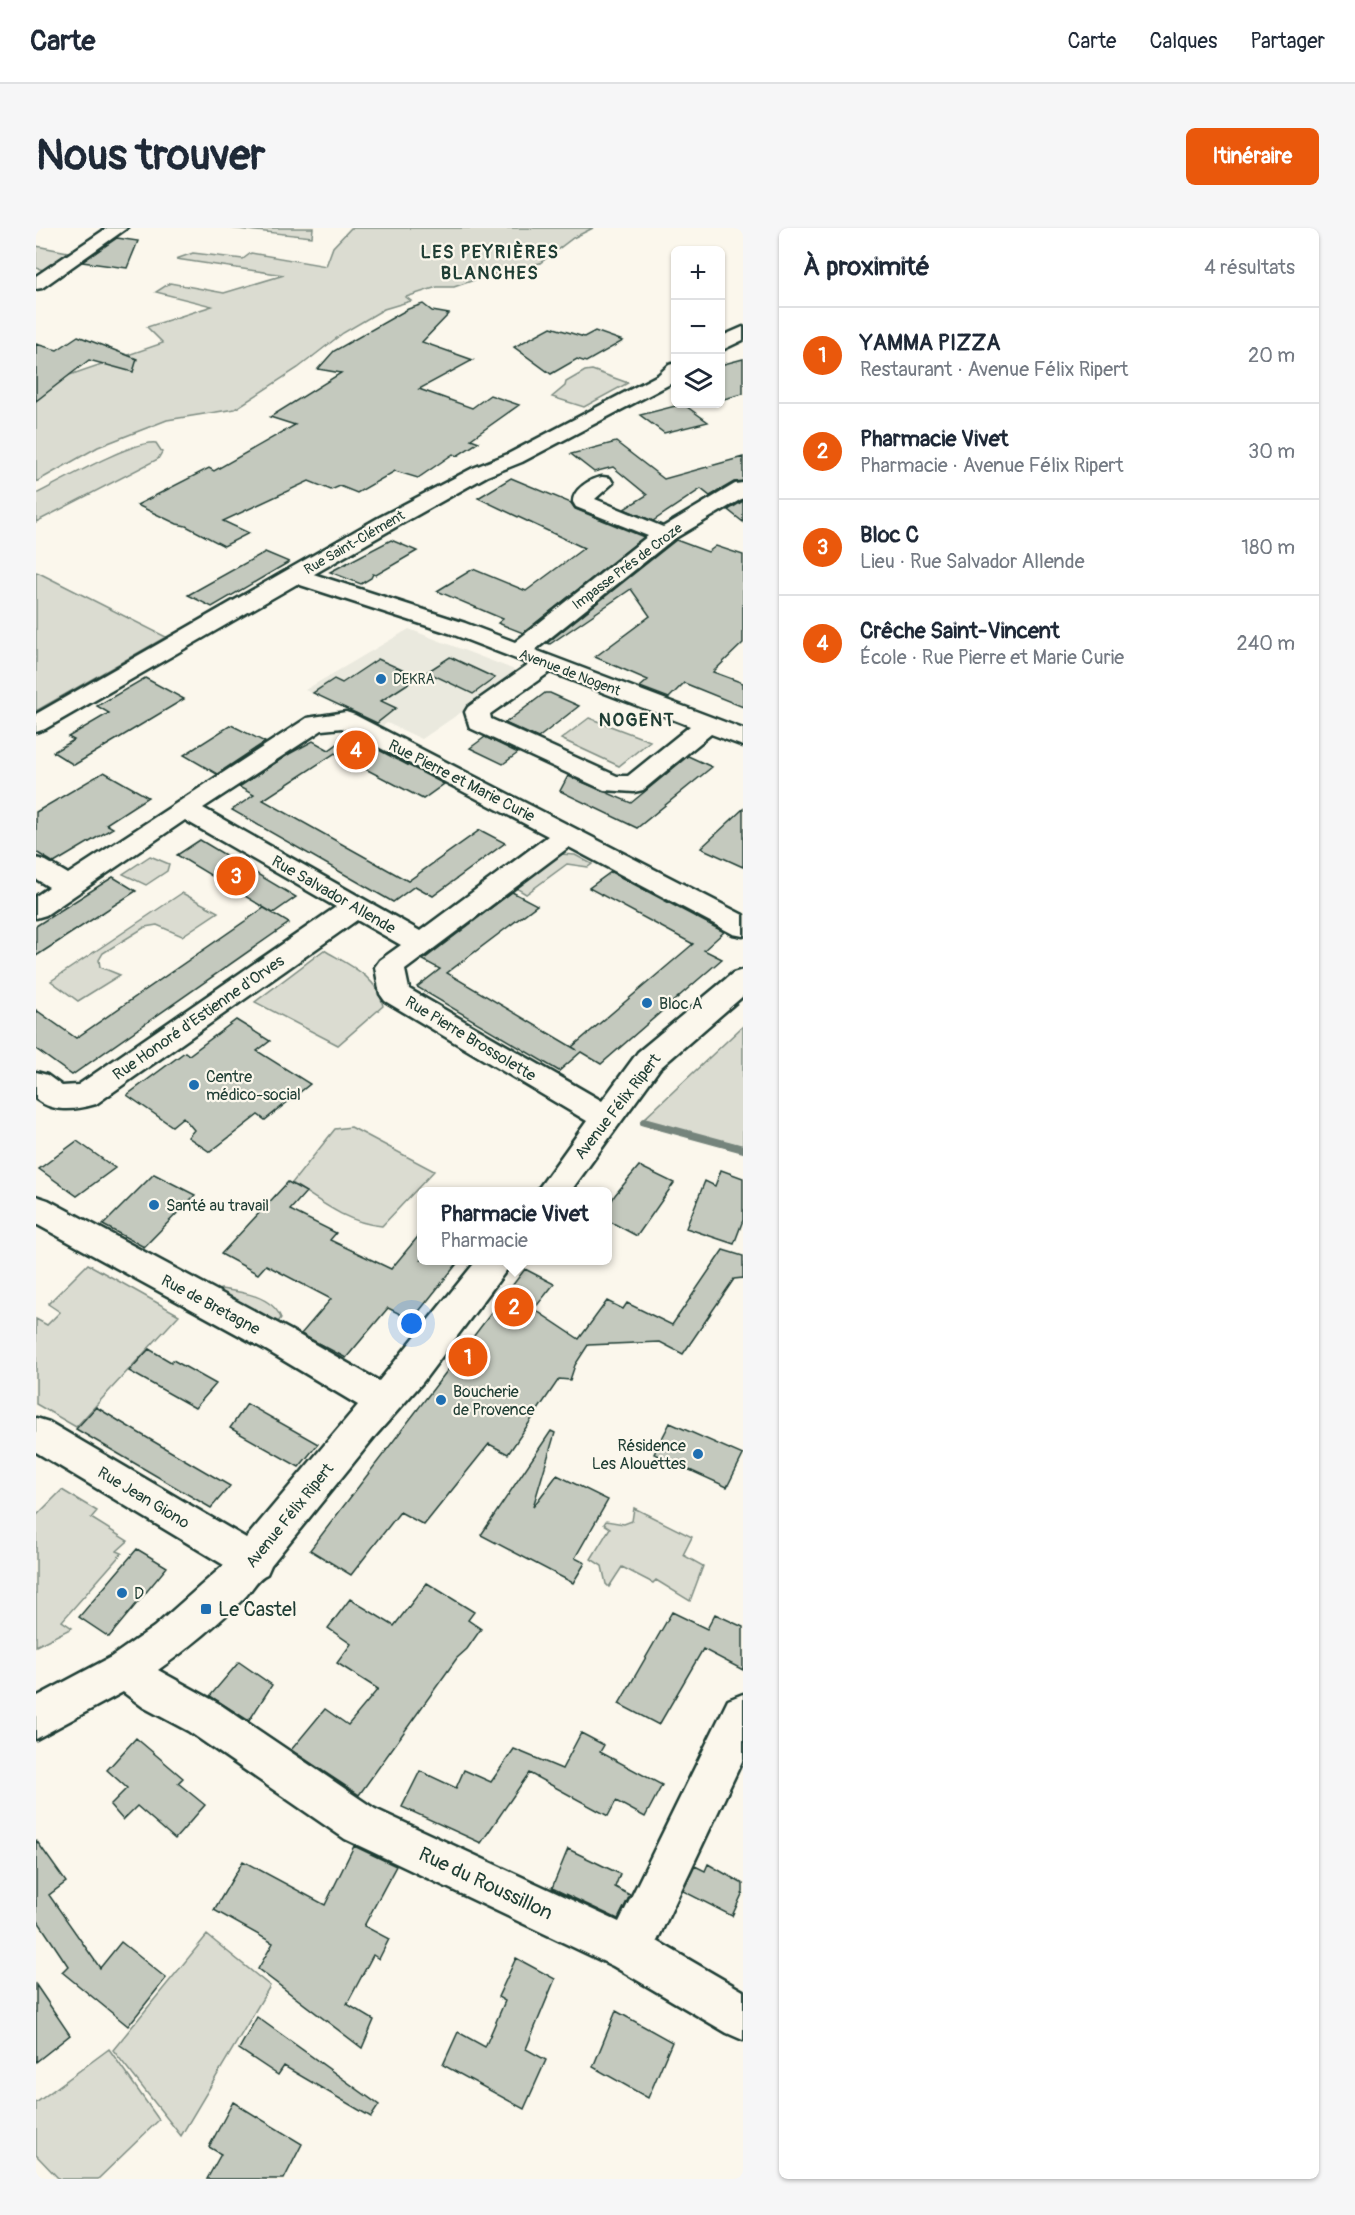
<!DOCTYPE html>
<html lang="fr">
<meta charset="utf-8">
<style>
:root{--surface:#fff;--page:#f6f6f7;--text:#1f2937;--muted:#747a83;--line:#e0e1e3;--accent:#ea580c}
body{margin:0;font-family:Pangolin,sans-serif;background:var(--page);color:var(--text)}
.controls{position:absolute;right:18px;top:18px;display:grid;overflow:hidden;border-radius:9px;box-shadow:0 2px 4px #0004}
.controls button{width:54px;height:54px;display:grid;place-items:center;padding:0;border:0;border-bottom:2px solid var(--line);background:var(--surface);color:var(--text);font:30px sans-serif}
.you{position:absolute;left:376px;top:1096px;width:21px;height:21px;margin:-15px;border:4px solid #fff;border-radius:50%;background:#1a73e8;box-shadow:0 0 0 9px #1a73e833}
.badge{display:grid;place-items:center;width:39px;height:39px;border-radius:50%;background:var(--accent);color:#fff;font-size:20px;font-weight:700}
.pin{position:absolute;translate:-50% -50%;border:3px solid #fff;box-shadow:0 2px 6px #0006}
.popup{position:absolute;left:381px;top:959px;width:195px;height:78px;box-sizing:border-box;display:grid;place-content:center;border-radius:9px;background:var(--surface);filter:drop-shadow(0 2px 4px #0005);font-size:20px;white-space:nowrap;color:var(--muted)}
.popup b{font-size:22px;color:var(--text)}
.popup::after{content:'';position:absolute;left:50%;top:100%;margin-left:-12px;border:12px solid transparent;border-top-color:var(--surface)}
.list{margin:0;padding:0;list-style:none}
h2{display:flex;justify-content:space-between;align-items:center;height:78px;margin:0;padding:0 24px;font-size:26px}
h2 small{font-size:20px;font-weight:400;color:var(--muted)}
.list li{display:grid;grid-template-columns:39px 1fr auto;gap:18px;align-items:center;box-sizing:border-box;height:96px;padding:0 24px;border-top:2px solid var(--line)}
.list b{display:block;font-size:22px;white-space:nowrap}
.list p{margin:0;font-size:20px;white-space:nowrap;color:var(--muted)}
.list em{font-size:20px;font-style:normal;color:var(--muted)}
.icon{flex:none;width:33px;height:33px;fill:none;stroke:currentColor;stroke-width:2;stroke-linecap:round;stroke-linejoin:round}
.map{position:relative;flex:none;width:707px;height:1951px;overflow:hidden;border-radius:9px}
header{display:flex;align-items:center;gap:36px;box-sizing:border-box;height:84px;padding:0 30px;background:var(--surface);border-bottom:2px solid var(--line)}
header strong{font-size:28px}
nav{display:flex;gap:33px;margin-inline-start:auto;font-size:21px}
.intro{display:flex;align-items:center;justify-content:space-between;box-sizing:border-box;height:144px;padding:0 36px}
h1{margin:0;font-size:42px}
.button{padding:15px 27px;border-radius:9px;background:var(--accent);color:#fff;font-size:21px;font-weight:700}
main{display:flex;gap:36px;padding:0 36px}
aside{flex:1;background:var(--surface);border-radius:9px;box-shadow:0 2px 4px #0004}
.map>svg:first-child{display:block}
.built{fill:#eae9de}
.green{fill:#dbdcd1;stroke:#7d8c82;stroke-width:1.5}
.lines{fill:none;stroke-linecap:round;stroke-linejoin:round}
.stream{stroke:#74847b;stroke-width:8}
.building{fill:#c4c9be;stroke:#1f3d34;stroke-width:1.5}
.minor-casing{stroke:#1f3d34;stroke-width:5}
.major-casing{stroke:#1f3d34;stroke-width:5}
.minor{fill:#fbf7ec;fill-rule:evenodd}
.major{fill:#fbf7ec;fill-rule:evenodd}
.poi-dot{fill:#1f6fb2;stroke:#fbf7ec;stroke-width:2}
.labels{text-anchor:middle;stroke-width:4.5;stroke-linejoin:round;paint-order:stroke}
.far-street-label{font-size:14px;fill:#1f3d34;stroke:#fbf7ec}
.far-poi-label{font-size:14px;fill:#1f3d34;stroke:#fbf7ec;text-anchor:start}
.street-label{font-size:16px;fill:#1f3d34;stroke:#fbf7ec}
.poi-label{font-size:16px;fill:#1f3d34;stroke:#fbf7ec;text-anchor:start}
.far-district-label{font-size:18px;font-weight:bold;letter-spacing:1.5px;fill:#1f3d34;stroke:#fbf7ec}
.near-poi-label{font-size:20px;fill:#1f3d34;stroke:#fbf7ec;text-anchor:start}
.near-street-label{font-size:20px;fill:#1f3d34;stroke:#fbf7ec}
</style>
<header>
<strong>Carte</strong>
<nav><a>Carte</a><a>Calques</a><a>Partager</a></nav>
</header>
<div class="intro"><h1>Nous trouver</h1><a class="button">Itinéraire</a></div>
<main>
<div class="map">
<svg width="707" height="1951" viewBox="0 0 707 1951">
<rect width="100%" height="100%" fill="#fbf7ec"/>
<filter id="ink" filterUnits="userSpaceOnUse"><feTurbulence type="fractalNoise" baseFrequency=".0167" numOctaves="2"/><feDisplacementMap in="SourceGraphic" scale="12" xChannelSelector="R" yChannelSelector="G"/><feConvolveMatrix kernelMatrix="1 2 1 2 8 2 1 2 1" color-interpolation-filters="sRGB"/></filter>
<g filter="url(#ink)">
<path class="built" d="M373 401 484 444 386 511 351 495 347 498 269 462Z"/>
<path class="green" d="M193 0H277L276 9Z
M315 0H557L537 10 504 35 447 49 418 59H401L370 69 375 73 348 81 307 105 262 140 199 181 131 192 62 219 0 254V142L25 150 127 115 111 99 176 78 120 64 134 55 188 65 248 47 140 31 157 25 207 31 215 25 290 38 297 19Z
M0 18 37 25 12 43 0 40Z
M556 142 592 155 548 179 516 169 529 158 530 154 549 143Z
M120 215 126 224 122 231 0 294V266C24 254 97 212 120 215Z
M0 344 3 345 130 409 0 483Z
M553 490 614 513 583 538 525 511Z
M524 626 539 627 556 636 552 639 531 636 490 666 480 660Z
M114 628 133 636 131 643 110 657 87 646Z
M146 665 182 684 146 708 121 697 109 699 67 725 63 732 64 739 84 747 42 773 15 753Z
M288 722C311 736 342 748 347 778L302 817 219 774Z
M707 798V918L627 898 608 891Z
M315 899 398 943 346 998C311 995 285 974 256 955L299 901Z
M52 1036 143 1087 40 1199 0 1176V1091L11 1097 24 1084 12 1076Z
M185 1061C207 1064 236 1068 245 1090L240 1097 178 1063Z
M26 1262 61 1283 55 1290 92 1313 81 1323 86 1325 26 1393 36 1400 0 1418V1288Z
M598 1280 656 1309 647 1327 667 1338 654 1373 620 1352 617 1355 586 1339 573 1359 570 1356 566 1338 555 1331 574 1300 568 1296 570 1293 588 1296 596 1293Z
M171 1707 234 1758 145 1908 77 1822Z
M73 1821 123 1892 62 1951H23L0 1927V1875Z"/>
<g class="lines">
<path class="stream" d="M608 894 707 921"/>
</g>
<path class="building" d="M81 10 102 13 91 40 46 34Z
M387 76 396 83 413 86 386 114 437 132 383 161 436 180 454 167 483 177 435 211 443 214 421 228 417 226 382 250 359 243 321 265 304 258 295 262 273 253 187 293 213 305 188 318 150 298 141 296 101 277 173 240 178 243 259 197 234 189 305 145 282 141 298 123 372 81Z
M515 99 548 109 559 103 587 113 550 134 541 131 515 146 478 119Z
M42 108 101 131 97 144 53 132 0 173V116L21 122Z
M707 131V166L684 172V137Z
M647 176 672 194 628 205 604 187Z
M580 214 628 251 707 229V253L698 254 674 268 665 261 617 293 588 281 611 267 577 239 558 244 535 226Z
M475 250 535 275 539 281 608 309 487 405 462 395 467 391 401 363 437 341 490 363 548 320 442 270Z
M707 273V294L692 282Z
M355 312 381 323 340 347 337 346 335 350 325 356 294 344Z
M640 312 672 324 680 318 707 327V415L677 444 707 455V479L648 455 633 470 604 459 612 452 559 429 614 388 595 361 514 416 511 415Z
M229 324 253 334 176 379 152 367Z
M414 429 459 450 437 466 391 444Z
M342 431 382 449 345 473 360 480 341 495 277 465 298 451 306 455Z
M109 450 148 471 38 537 17 524 38 512 32 509 73 485 61 478Z
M509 465H514L543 478 502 510 469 495Z
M195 497 229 514 181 546 148 527Z
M314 507 408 556 387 571 299 525 227 572 372 653 444 602 469 615 397 668 379 658 357 674 196 582 218 567 203 559 253 526 277 513 293 522Z
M449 509 482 525 467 536 434 520Z
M652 528 676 539 601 600 524 563 532 548 595 575Z
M68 544 112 569 70 596 77 600 18 635 0 624V584Z
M707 581V639L665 620Z
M164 612 260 669 237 685 141 627Z
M575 644 688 704 668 722 686 731 565 836 545 824 523 843 381 759 404 741 387 732 476 664 501 677 411 745 541 822 536 819 657 716 553 660Z
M77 649 100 663 0 728V698Z
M228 680 253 695 36 847 0 821V782L40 810Z
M200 792 234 813 221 823 274 856 229 892 222 887 174 924 152 909 158 902 147 889 136 898 91 867 149 824 153 827Z
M41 913 79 940 41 968 3 941Z
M603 938 638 955 601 1008 571 992V981L579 967Z
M685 942 707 950V992L698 1016 650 1000 669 953 679 958Z
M118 946 159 967 108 1019 67 997Z
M252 954 270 964 254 982 300 1005 294 1012 355 1041 385 1005V1032H424L376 1092 352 1080 310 1130 265 1106 295 1071 230 1037 222 1046 185 1026Z
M687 1022 707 1028V1050L698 1051 647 1126 624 1114 552 1117 539 1137 534 1152 523 1151 472 1226 453 1216 388 1297 364 1284 315 1347 274 1322 489 1041 518 1056 498 1081 543 1111 571 1073 587 1081 591 1075 636 1097Z
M113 1121 135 1134 137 1132 180 1156 159 1180 93 1143Z
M211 1176 282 1216 263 1239 194 1200Z
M60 1179 103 1205 194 1258 175 1280 40 1201Z
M634 1195 707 1227 691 1259 618 1226Z
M515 1203 519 1205 497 1279 521 1247 572 1272 539 1330 549 1335 537 1355 445 1307Z
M101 1321 131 1339 73 1409 43 1389Z
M391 1355 438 1384 432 1392 445 1401 431 1421 421 1430 323 1567 255 1522 289 1481 312 1497 342 1461 301 1435 315 1416 292 1400 314 1371 358 1398Z
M636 1384 671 1401 679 1386 707 1399V1442L667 1421 623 1497 583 1476Z
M203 1434 236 1457 213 1493 174 1468Z
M545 1505 568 1517 564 1524 626 1557 609 1589 580 1573 572 1588 493 1545 445 1615 366 1579 384 1543 420 1560 428 1542 455 1554 478 1521 526 1541Z
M100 1510 147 1550 142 1555 169 1577 139 1611 101 1578 87 1592 74 1577 91 1560 71 1542Z
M0 1612 30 1654 13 1667 64 1740 85 1714 130 1750 92 1798 26 1744 32 1738 0 1690Z
M318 1618 360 1638 328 1698 353 1711 343 1731 337 1727 311 1776 338 1792 326 1820 222 1741 237 1715 178 1682 207 1633 289 1677Z
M532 1621 584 1646 579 1659 594 1667 582 1691 516 1660Z
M672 1636 707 1656V1664L696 1688 647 1663 659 1638 669 1643Z
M480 1730 519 1751 490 1821 510 1832 488 1881 407 1837 422 1804 449 1819 469 1773 462 1769Z
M0 1757 34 1807 0 1834Z
M580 1783 636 1814 612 1870 557 1839Z
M221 1789 343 1877 335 1889 248 1838 242 1847 203 1821Z
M197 1874 266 1916 248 1951H171L185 1926 173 1919Z"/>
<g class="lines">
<g class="minor-casing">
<path id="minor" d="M71 0H91L6 60 0 61V48Z
M566 249 574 250 577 255 559 271 627 299 699 256 707 255V270L636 312 499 422 707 501V518L675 506 607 562 598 564 568 562 434 500 429 484 432 479 493 436 413 405 252 353 249 348 252 343 260 341 268 343 429 395 479 414 612 308 540 279 537 274C537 261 554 251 566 249ZM514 444 654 498 592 548H581L455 491 454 486Z
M310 484 319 487 707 687V708L697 706 533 619 369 742 373 761 566 873 602 824 697 745 707 742V768L624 840 534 964H500L551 893 349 773 344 766 339 739 344 732 365 717 321 692 60 876C39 882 18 885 0 871V844L11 847 26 858 42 857 300 679 149 592 10 687 0 690V668L13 659 0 651V630L10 633 32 646 271 490ZM306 500 512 608 384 703 167 580 286 502Z
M0 968 12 972 254 1102 343 1153 441 1032H478L386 1155 340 1207 235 1337 231 1346C221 1350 216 1362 208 1370 182 1396 153 1420 122 1442L182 1475 339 1581 583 1694 692 1472 707 1466V1531L621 1713 707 1763V1812L691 1805 577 1738 309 1611 152 1503 107 1479 87 1464 0 1511V1469L75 1429 118 1399 188 1337 0 1224V1190L13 1194 210 1310 322 1177 230 1122 0 996Z"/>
</g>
<g class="major-casing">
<path id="major" d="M707 99V112L684 123V109Z
M640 135V152L636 155 486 234 451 248 358 300 9 501 0 504V486L342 290 437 240 472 226 622 147 633 137Z"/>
</g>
<use href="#minor" class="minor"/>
<use href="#major" class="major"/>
</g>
</g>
<g class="poi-dot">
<circle cx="345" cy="451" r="6"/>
<circle cx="611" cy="775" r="6"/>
<circle cx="158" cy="857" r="6"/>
<circle cx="118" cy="977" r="6"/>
<circle cx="405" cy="1172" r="6"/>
<circle cx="662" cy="1226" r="6"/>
<circle cx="86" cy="1365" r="6"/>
<rect x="164" y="1375" width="12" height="12" rx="3"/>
</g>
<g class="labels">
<g class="far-street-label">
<text transform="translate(318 314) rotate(-30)" y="5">Rue Saint-Clément</text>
<text transform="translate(591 338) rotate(-37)" y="5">Impasse Prés de Croze</text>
<text transform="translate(534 444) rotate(21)" y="5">Avenue de Nogent</text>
</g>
<g class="far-poi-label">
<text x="357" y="456">DEKRA</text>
</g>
<g class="street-label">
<text transform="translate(426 552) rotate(27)" y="6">Rue Pierre et Marie Curie</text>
<text transform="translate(298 666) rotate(30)" y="6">Rue Salvador Allende</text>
<text transform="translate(162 789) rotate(-35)" y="6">Rue Honoré d'Estienne d'Orves</text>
<text transform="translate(435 810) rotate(31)" y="6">Rue Pierre Brossolette</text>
<text transform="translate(581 878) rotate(-52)" y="6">Avenue Félix Ripert</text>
<text transform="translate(175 1076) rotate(28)" y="6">Rue de Bretagne</text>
<text transform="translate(108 1269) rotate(31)" y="6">Rue Jean Giono</text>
<text transform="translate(253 1287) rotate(-51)" y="6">Avenue Félix Ripert</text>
</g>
<g class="poi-label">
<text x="623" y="781">Bloc A</text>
<text x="170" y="854">Centre<tspan x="170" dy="18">médico-social</tspan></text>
<text x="130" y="983">Santé au travail</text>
<text x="417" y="1169">Boucherie<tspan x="417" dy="18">de Provence</tspan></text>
<text x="650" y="1223" text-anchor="end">Résidence<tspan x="650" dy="18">Les Alouettes</tspan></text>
<text x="98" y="1371">D</text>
</g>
<g class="far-district-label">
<text x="454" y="30">LES PEYRIÈRES<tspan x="454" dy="21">BLANCHES</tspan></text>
<text x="601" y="498">NOGENT</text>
</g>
<g class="near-poi-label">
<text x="182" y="1388">Le Castel</text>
</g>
<g class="near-street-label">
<text transform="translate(450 1655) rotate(25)" y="7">Rue du Roussillon</text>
</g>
</g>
</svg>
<div class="controls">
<button>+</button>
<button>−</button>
<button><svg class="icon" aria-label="layers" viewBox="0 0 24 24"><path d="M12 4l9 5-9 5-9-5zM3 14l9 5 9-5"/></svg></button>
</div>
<div class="you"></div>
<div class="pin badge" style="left:432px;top:1129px">1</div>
<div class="pin badge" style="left:478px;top:1079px">2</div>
<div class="popup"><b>Pharmacie Vivet</b>Pharmacie</div>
<div class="pin badge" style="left:200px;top:648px">3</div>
<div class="pin badge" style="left:320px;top:522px">4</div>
</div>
<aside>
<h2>À proximité<small>4 résultats</small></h2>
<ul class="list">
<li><span class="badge">1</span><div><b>YAMMA PIZZA</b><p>Restaurant · Avenue Félix Ripert</p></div><em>20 m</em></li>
<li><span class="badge">2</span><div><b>Pharmacie Vivet</b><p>Pharmacie · Avenue Félix Ripert</p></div><em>30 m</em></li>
<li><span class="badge">3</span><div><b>Bloc C</b><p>Lieu · Rue Salvador Allende</p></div><em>180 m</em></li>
<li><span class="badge">4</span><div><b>Crêche Saint-Vincent</b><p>École · Rue Pierre et Marie Curie</p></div><em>240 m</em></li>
</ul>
</aside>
</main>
